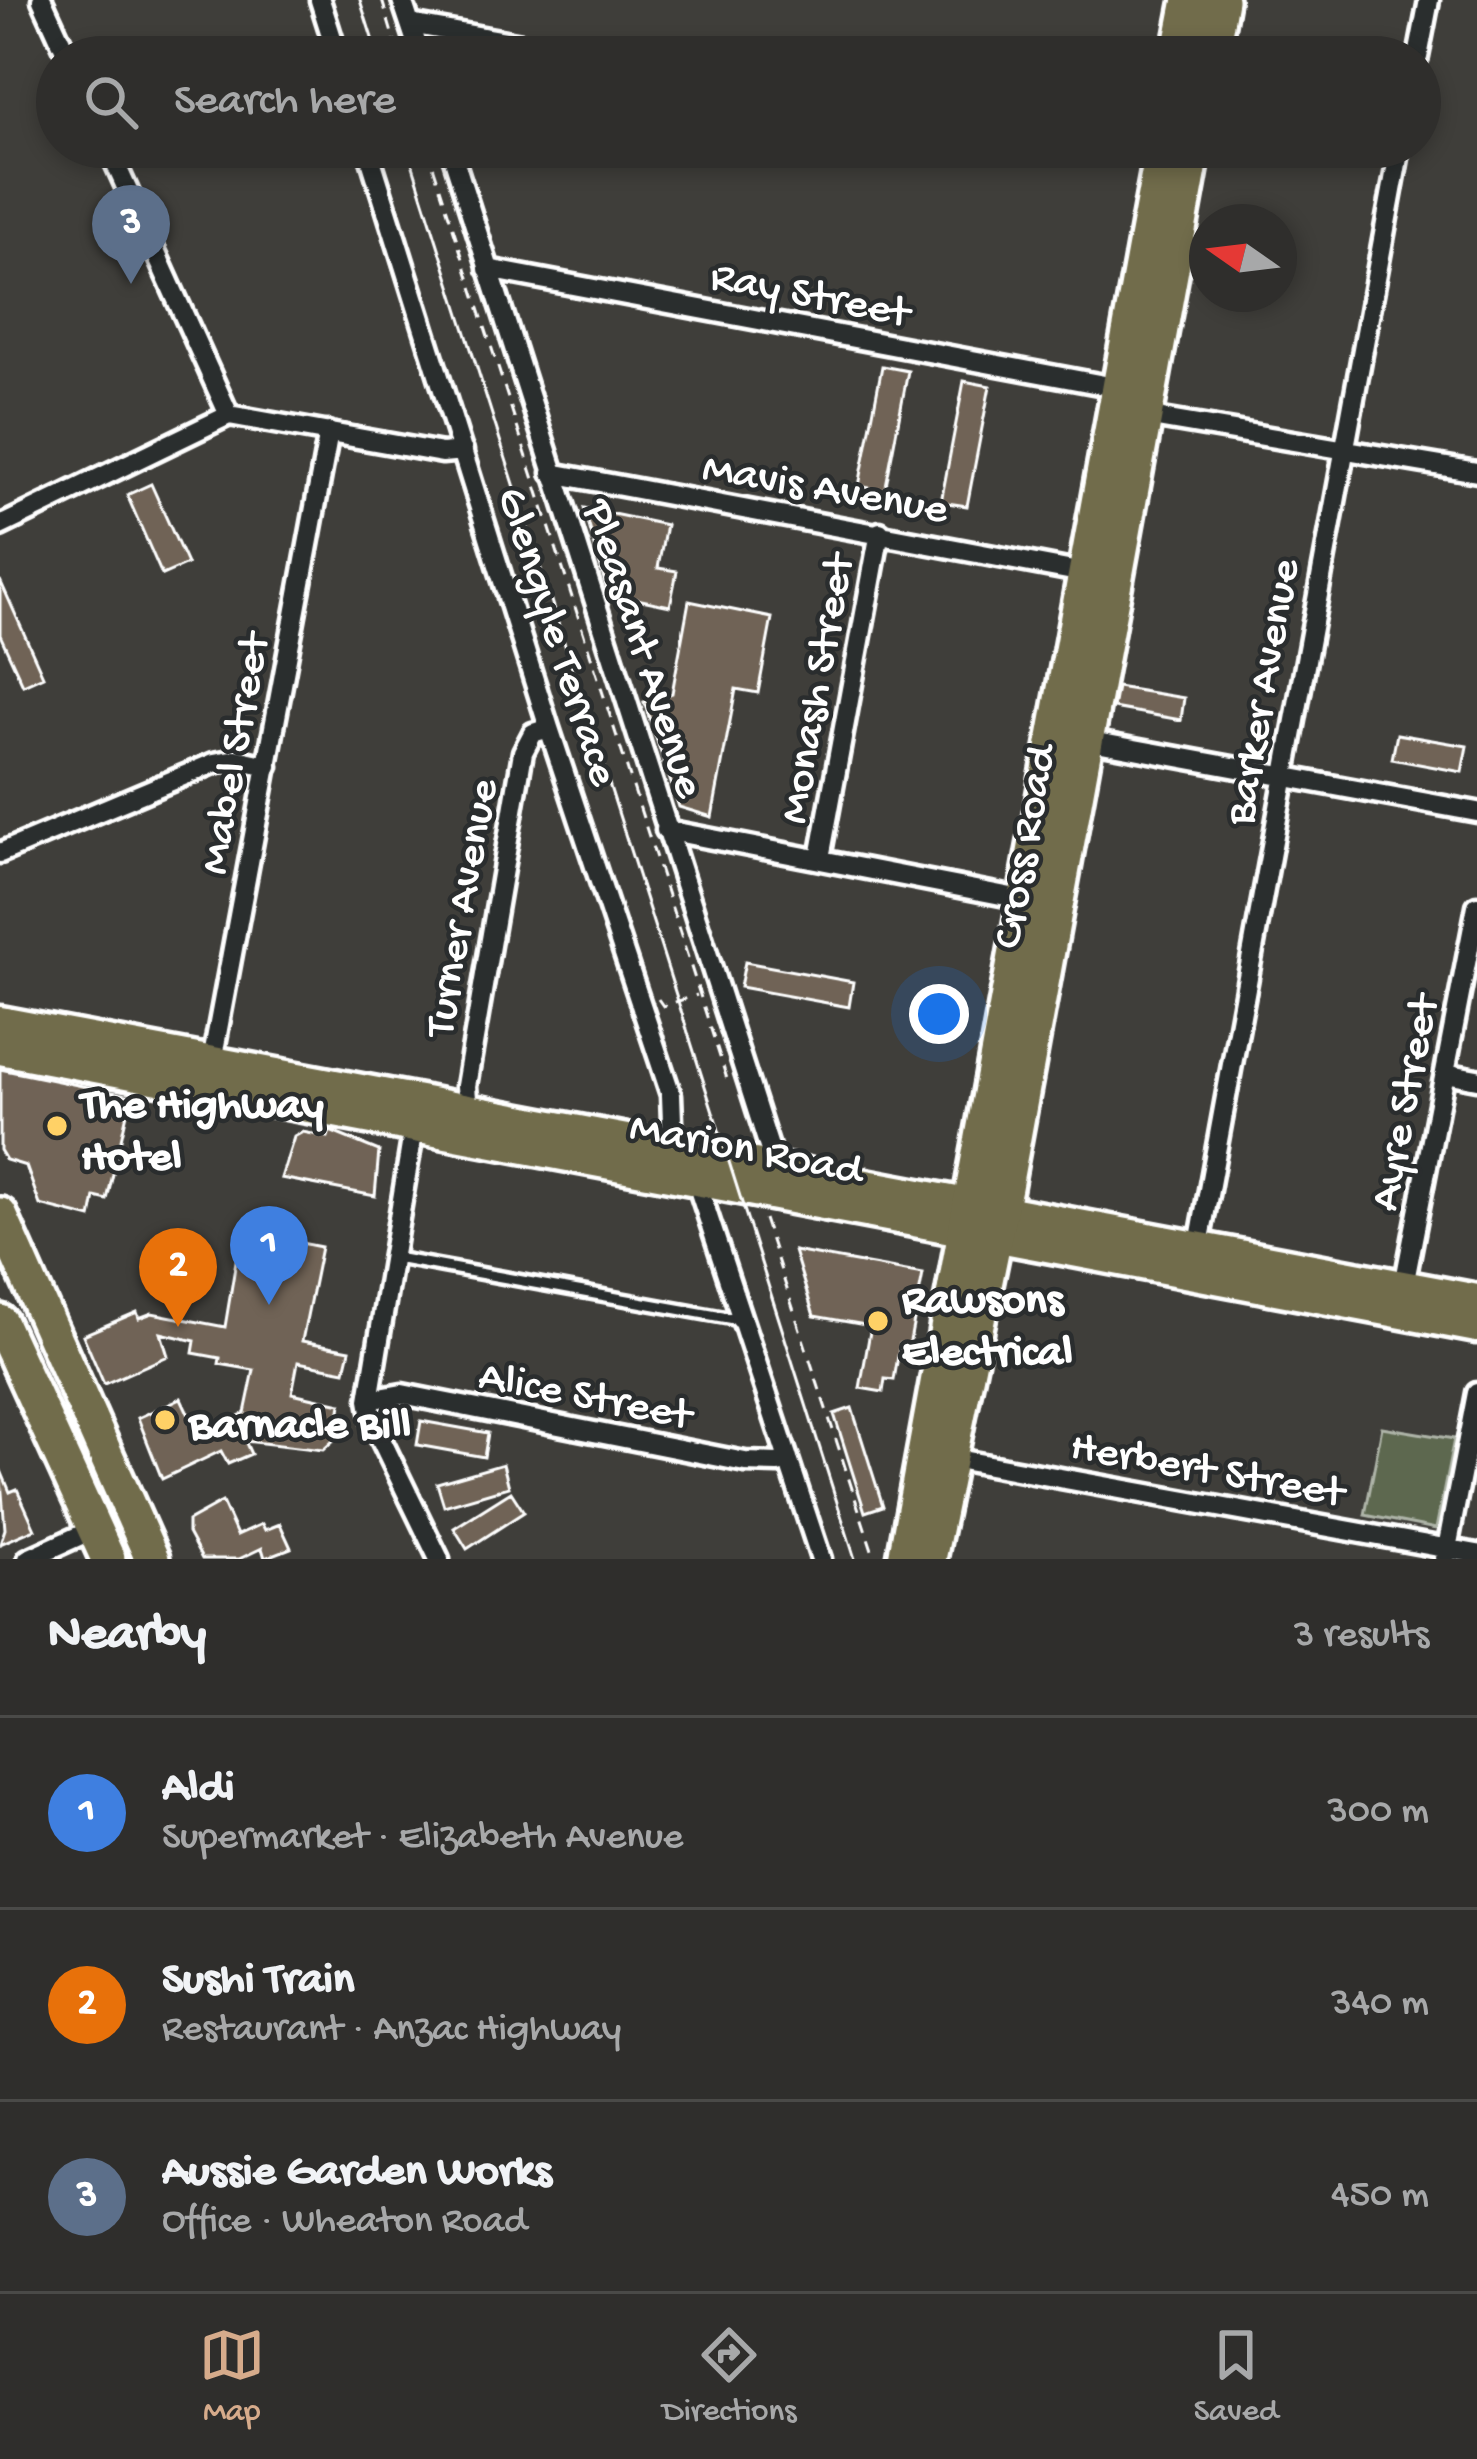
<!DOCTYPE html>
<meta charset="utf-8">
<style>
:root{--surface:#2f2e2c;--page:#3b3a38;--text:#f1f3f6;--muted:#a7a8a9;--line:#4a4a48;--accent:#d6ab8b}
body{margin:0;font-family:"Gochi Hand",sans-serif;background:var(--page);color:var(--text)}
.compass{position:absolute;left:1189px;top:204px;width:108px;height:108px;border-radius:50%;background:var(--surface);box-shadow:0 6px 18px #0003;rotate:284deg}
.you{position:absolute;left:939px;top:1014px;width:42px;height:42px;margin:-30px;border:9px solid #fff;border-radius:50%;background:#1a73e8;box-shadow:0 0 0 18px #1a73e833}
.badge{display:grid;place-items:center;width:78px;height:78px;border-radius:50%;background:var(--accent);color:#fff;font-size:39px;font-weight:700}
.pin{position:absolute;translate:-50% -99px;filter:drop-shadow(0 3px 6px #0008)}
.pin::after{content:'';position:absolute;top:63px;width:42px;height:36px;background:inherit;clip-path:polygon(0 0,100% 0,50% 100%)}
.list{margin:0;padding:0;list-style:none}
h2{display:flex;justify-content:space-between;align-items:center;height:156px;margin:0;padding:0 48px;font-size:51px}
h2 small{font-size:39px;font-weight:400;color:var(--muted)}
.list li{display:grid;grid-template-columns:78px 1fr auto;gap:36px;align-items:center;box-sizing:border-box;height:192px;padding:0 48px;border-top:3px solid var(--line)}
.list b{display:block;font-size:45px;white-space:nowrap}
.list p{margin:0;font-size:39px;white-space:nowrap;color:var(--muted)}
.list em{font-size:39px;font-style:normal;color:var(--muted)}
.icon{flex:none;width:66px;height:66px;fill:none;stroke:currentColor;stroke-width:2;stroke-linecap:round;stroke-linejoin:round}
.map{position:relative;flex:none;width:1477px;height:1559px;overflow:hidden}
.search{position:absolute;background:var(--surface);box-shadow:0 6px 18px #0003;left:36px;right:36px;top:36px;height:132px;display:flex;align-items:center;gap:30px;box-sizing:border-box;padding:0 42px;border-radius:66px;color:var(--muted);font-size:45px}
.sheet{height:732px;background:var(--surface)}
nav{display:flex;justify-content:space-around;align-items:center;box-sizing:border-box;height:168px;border-top:3px solid var(--line);background:var(--surface);font-size:33px;color:var(--muted)}
nav a{display:grid;justify-items:center;gap:6px}
nav .on{color:var(--accent)}
.map>svg:first-child{display:block}
.green{fill:#5d6850;stroke:#aeb4a8;stroke-width:3}
.building{fill:#6f6456;stroke:#fff;stroke-width:3}
.lines{fill:none;stroke-linecap:round;stroke-linejoin:round}
.service-casing{stroke:#fff;stroke-width:18}
.minor-casing{stroke:#fff;stroke-width:27}
.primary-casing{stroke:#fff;stroke-width:39}
.trunk-casing{stroke:#fff;stroke-width:42}
.path{stroke:#fff;stroke-width:3;stroke-dasharray:12 9;stroke-linecap:butt}
.service{stroke:#2a2d2e;stroke-width:9}
.minor{stroke:#2a2d2e;stroke-width:18}
.primary{stroke:#716c4b;stroke-width:30}
.trunk{stroke:#716c4b;stroke-width:33}
.tram{stroke:#fff;stroke-width:3}
.poi-dot{fill:#ffd166;stroke:#2a2d2e;stroke-width:4.5}
.labels{text-anchor:middle;stroke-width:9;stroke-linejoin:round;paint-order:stroke}
.street-label{font-size:45px;fill:#fff;stroke:#2a2d2e}
.poi-label{font-size:45px;font-weight:bold;fill:#fff;stroke:#2a2d2e;text-anchor:start}
</style>
<div class="map">
<svg width="1477" height="1559" viewBox="0 0 1477 1559">
<rect width="100%" height="100%" fill="#3f3e3a"/>
<filter id="ink" filterUnits="userSpaceOnUse"><feTurbulence type="fractalNoise" baseFrequency=".00833" numOctaves="2"/><feDisplacementMap in="SourceGraphic" scale="24" xChannelSelector="R" yChannelSelector="G"/><feConvolveMatrix kernelMatrix="1 2 1 2 8 2 1 2 1" color-interpolation-filters="sRGB"/></filter>
<g filter="url(#ink)">
<path class="green" d="M1382 1427 1454 1439 1436 1529 1365 1515Z"/>
<path class="building" d="M882 366 908 371 885 491 859 486Z
M964 381 990 386 967 506 941 502Z
M151 484 187 564 162 575 127 495Z
M584 508 666 525 658 568 677 571 670 606 608 593Z
M0 580 43 676 23 685 0 635Z
M689 601 772 618 758 693 736 689 712 817 679 807 644 702 672 693Z
M1117 687 1184 698 1181 720 1113 708Z
M1397 734 1467 746 1462 772 1392 759Z
M745 962 853 982 849 1007 740 987Z
M0 1069 131 1096 107 1200 95 1197 91 1218 40 1205 26 1166 6 1160 0 1150Z
M330 1131 379 1151 375 1196 281 1178 294 1137 303 1132 328 1137Z
M241 1231 321 1247 302 1341 350 1350 345 1371 298 1362 292 1393 341 1404 336 1438 323 1450 245 1441 251 1454 228 1464 221 1451 162 1479 138 1418 181 1398 198 1434 245 1413 254 1370 219 1364 220 1358 193 1353 195 1341 161 1333 168 1356 104 1384 83 1335 137 1312 139 1318 152 1313 225 1327Z
M794 1251 923 1274 909 1346 900 1344 894 1380 885 1379 883 1392 860 1388 871 1326 814 1316Z
M852 1408 883 1506 865 1512 834 1414Z
M421 1421 488 1433 484 1457 417 1445Z
M503 1464 509 1487 444 1506 437 1483Z
M0 1468 10 1492 17 1489 35 1529 0 1544 5 1529Z
M511 1492 524 1512 467 1549 454 1528Z
M222 1502 237 1535 262 1524 265 1530 280 1524 291 1548 265 1558 262 1548 239 1559H202L188 1533V1521Z"/>
<g class="lines">
<g class="service-casing">
<path id="service" d="M390 1257 739 1320"/>
</g>
<g class="minor-casing">
<path id="minor" d="M42 0 68 57
M320 0 338 57
M402 0 421 57
M410 24 594 57
M1418 57 1429 0
M108 147 229 415
M367 147 549 728 671 1095 673 1148
M450 147 776 1169
M1089 147 1168 161
M488 269 1120 388
M1145 416 1477 472
M552 473 1089 574
M0 526 229 415 442 453 463 451
M1080 739 1477 812
M666 830 1032 901
M0 853 214 763 236 759 268 766
M820 858 880 532
M210 1072 329 432
M1445 1073 1477 1079
M468 1112 466 1086 523 752 533 733 549 728
M415 1121 369 1400 373 1423 439 1559
M696 1180 821 1559
M1198 1250 1400 147
M1402 1296 1477 906
M369 1400 402 1394 745 1462 778 1463 788 1458
M945 1457 1477 1554
M28 1559 94 1529
M1445 1559 1477 1393"/>
</g>
<g class="primary-casing">
<path id="primary" d="M0 1022 1477 1300
M0 1049 1477 1327"/>
</g>
<g class="trunk-casing">
<path id="trunk" d="M1179 57 1190 0
M1211 57 1221 0
M0 1215 152 1559
M0 1322 108 1559
M905 1559 1163 147
M929 1559 1005 1187 1194 147"/>
</g>
<path class="path" d="M382 0 399 57
M427 147 728 1082
M658 999 663 1006 697 995
M764 1219 875 1559"/>
<use href="#service" class="service"/>
<use href="#minor" class="minor"/>
<use href="#primary" class="primary"/>
<use href="#trunk" class="trunk"/>
<path class="tram" d="M360 0 378 57
M407 147 855 1559"/>
</g>
</g>
<g class="poi-dot">
<circle cx="57" cy="1126" r="12"/>
<circle cx="878" cy="1321" r="12"/>
<circle cx="165" cy="1420" r="12"/>
</g>
<g class="labels">
<g class="street-label">
<text transform="translate(811 290) rotate(11)" y="16">Ray Street</text>
<text transform="translate(826 484) rotate(10)" y="16">Mavis Avenue</text>
<text transform="translate(562 635) rotate(72)" y="16">Glengyle Terrace</text>
<text transform="translate(648 647) rotate(72)" y="16">Pleasant Avenue</text>
<text transform="translate(812 688) rotate(-80)" y="16">Monash Street</text>
<text transform="translate(1258 691) rotate(-80)" y="16">Barker Avenue</text>
<text transform="translate(230 753) rotate(-80)" y="16">Mabel Street</text>
<text transform="translate(1020 846) rotate(-80)" y="16">Cross Road</text>
<text transform="translate(457 907) rotate(-80)" y="16">Turner Avenue</text>
<text transform="translate(1400 1102) rotate(-79)" y="16">Ayre Street</text>
<text transform="translate(747 1144) rotate(11)" y="16">Marion Road</text>
<text transform="translate(586 1391) rotate(11)" y="16">Alice Street</text>
<text transform="translate(1208 1465) rotate(10)" y="16">Herbert Street</text>
</g>
<g class="poi-label">
<text x="81" y="1116">The Highway<tspan x="81" dy="52">Hotel</tspan></text>
<text x="902" y="1311">Rawsons<tspan x="902" dy="52">Electrical</tspan></text>
<text x="189" y="1436">Barnacle Bill</text>
</g>
</g>
</svg>
<svg class="compass" viewBox="-18 -18 36 36"><path d="M0-13l5 13h-10z" fill="#e53935"/><path d="M0 13l5-13h-10z" fill="#a7a8a9"/></svg>
<div class="you"></div>
<div class="pin badge" style="left:269px;top:1305px;background:#3f7fe0">1</div>
<div class="pin badge" style="left:178px;top:1327px;background:#e8710a">2</div>
<div class="pin badge" style="left:131px;top:284px;background:#5c6f8a">3</div>
<div class="search"><svg class="icon" aria-label="search" viewBox="0 0 24 24"><circle cx="10" cy="10" r="6"/><path d="M15 15l6 6"/></svg>Search here</div>
</div>
<section class="sheet">
<h2>Nearby<small>3 results</small></h2>
<ul class="list">
<li><span class="badge" style="background:#3f7fe0">1</span><div><b>Aldi</b><p>Supermarket · Elizabeth Avenue</p></div><em>300 m</em></li>
<li><span class="badge" style="background:#e8710a">2</span><div><b>Sushi Train</b><p>Restaurant · Anzac Highway</p></div><em>340 m</em></li>
<li><span class="badge" style="background:#5c6f8a">3</span><div><b>Aussie Garden Works</b><p>Office · Wheaton Road</p></div><em>450 m</em></li>
</ul>
</section>
<nav>
<a class="on"><svg class="icon" aria-label="map" viewBox="0 0 24 24"><path d="M3 6l6-2 6 2 6-2v14l-6 2-6-2-6 2zM9 4v14M15 6v14"/></svg>Map</a>
<a><svg class="icon" aria-label="directions" viewBox="0 0 24 24"><path d="M12 3l9 9-9 9-9-9zM9 14v-3h6M13 9l2 2-2 2"/></svg>Directions</a>
<a><svg class="icon" aria-label="saved" viewBox="0 0 24 24"><path d="M7 4h10v16l-5-4-5 4z"/></svg>Saved</a>
</nav>
